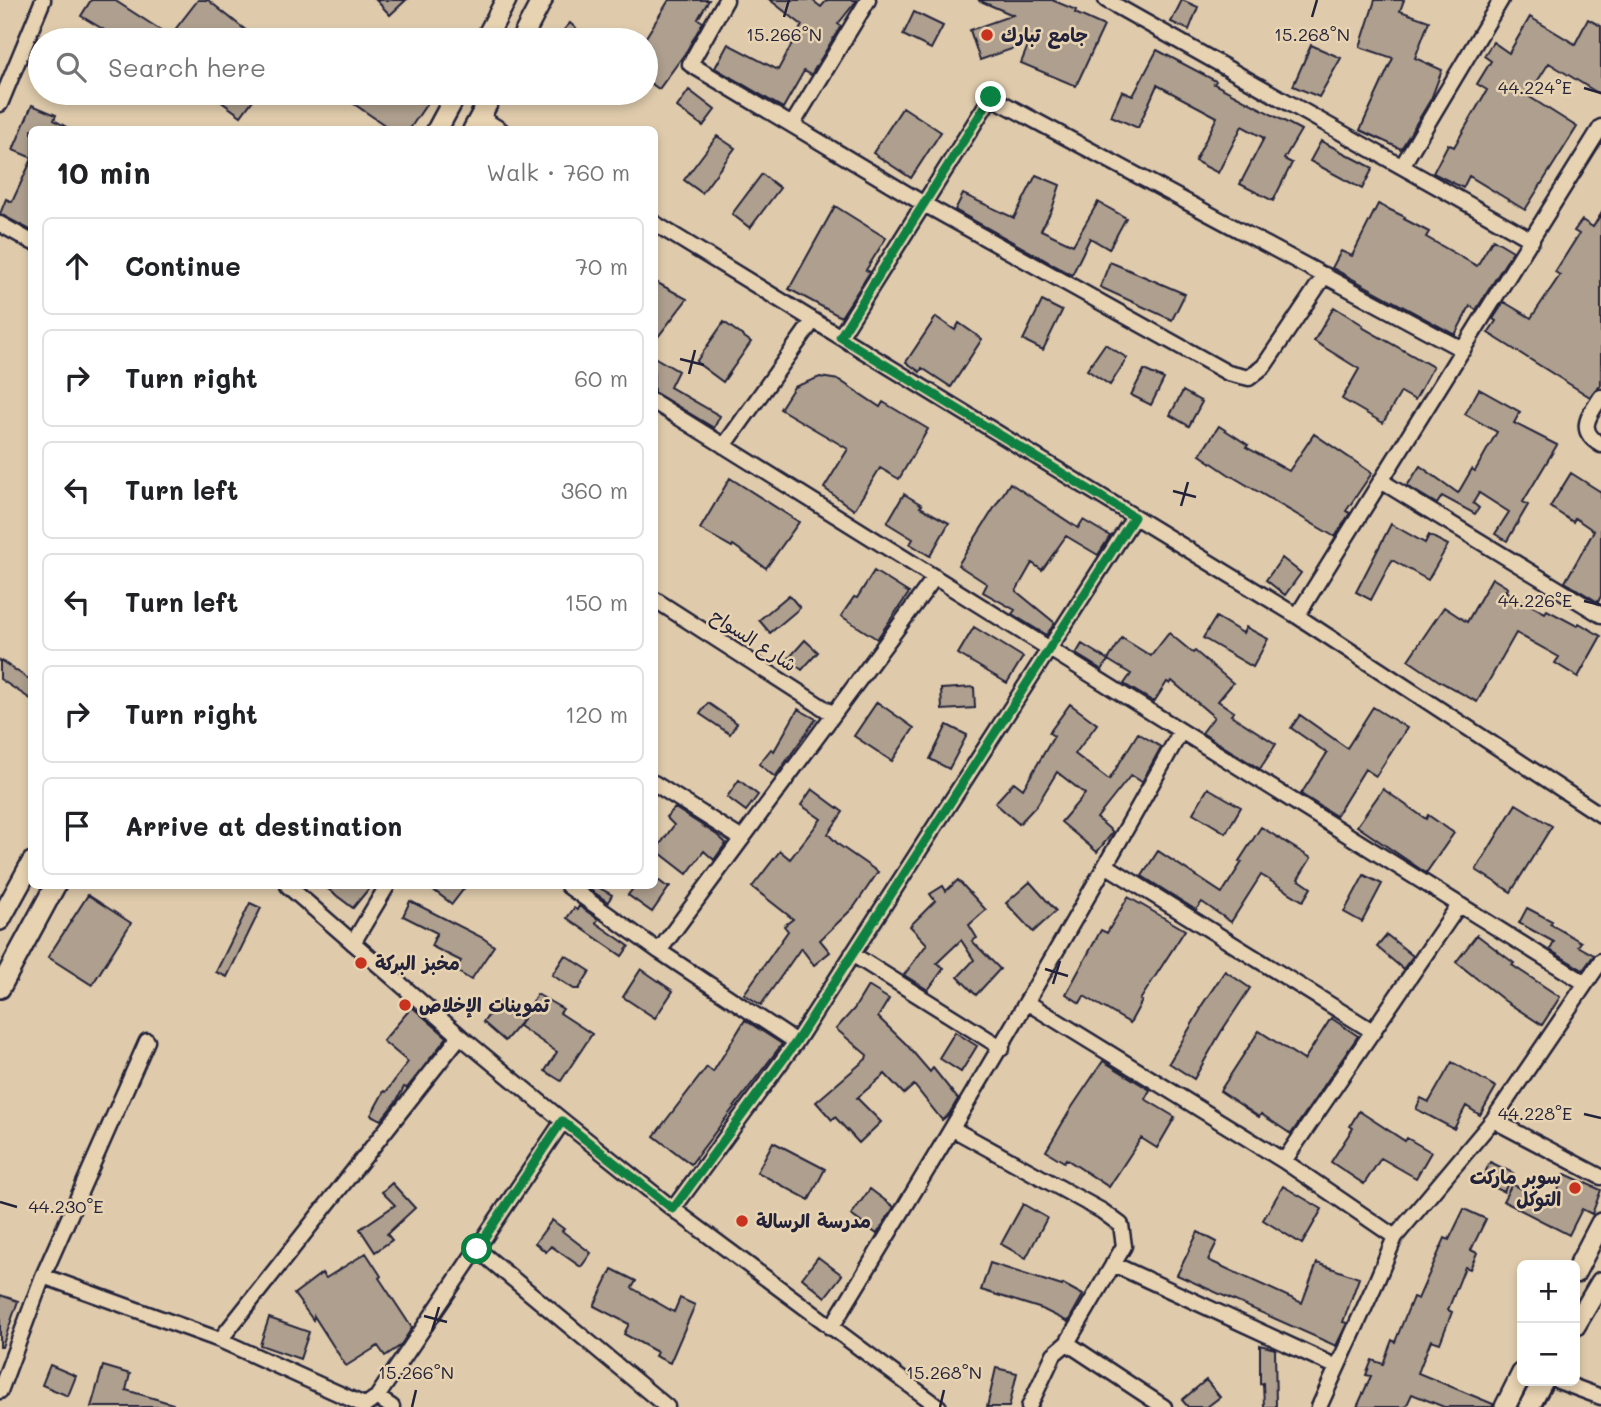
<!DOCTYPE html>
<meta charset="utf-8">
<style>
:root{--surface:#fff;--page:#f6f6f6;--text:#202124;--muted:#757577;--line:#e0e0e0}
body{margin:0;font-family:Mali,"Playpen Sans Arabic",sans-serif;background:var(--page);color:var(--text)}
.controls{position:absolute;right:21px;bottom:21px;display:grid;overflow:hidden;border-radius:10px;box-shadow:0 4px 10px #0003}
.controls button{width:63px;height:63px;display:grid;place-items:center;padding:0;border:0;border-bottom:2px solid var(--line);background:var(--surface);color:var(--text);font:35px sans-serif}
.stop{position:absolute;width:21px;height:21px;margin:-16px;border:5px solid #0b8043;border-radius:50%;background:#fff}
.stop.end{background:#0b8043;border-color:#fff;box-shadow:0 2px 7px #0008}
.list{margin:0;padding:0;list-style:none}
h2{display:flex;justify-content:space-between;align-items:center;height:91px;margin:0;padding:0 28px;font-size:30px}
h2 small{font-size:23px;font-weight:400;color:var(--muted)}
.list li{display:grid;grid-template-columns:46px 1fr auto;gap:21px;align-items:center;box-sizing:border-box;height:98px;margin:0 14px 14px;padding:0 14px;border:2px solid var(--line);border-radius:10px}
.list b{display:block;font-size:26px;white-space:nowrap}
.list em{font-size:23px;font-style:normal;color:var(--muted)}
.icon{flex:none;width:38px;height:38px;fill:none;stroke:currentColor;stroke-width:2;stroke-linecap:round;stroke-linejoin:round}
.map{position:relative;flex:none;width:1601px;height:1407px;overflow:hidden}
.search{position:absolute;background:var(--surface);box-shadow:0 4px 10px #0003;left:28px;top:28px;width:630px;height:77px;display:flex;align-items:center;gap:18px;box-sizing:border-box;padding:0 24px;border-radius:38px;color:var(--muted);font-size:26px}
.panel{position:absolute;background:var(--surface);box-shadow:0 4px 10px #0003;left:28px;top:126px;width:630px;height:763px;border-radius:10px}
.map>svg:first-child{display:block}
.building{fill:#ae9f8e;stroke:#22223b;stroke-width:2}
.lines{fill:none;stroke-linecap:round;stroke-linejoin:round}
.street-casing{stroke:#22223b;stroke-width:19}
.secondary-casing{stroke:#22223b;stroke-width:24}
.street{stroke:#e7d2b1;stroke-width:14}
.secondary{stroke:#e7d2b1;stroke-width:19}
.route{stroke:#0b8043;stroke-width:9}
.ticks{fill:none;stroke:#22223b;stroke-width:2.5}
.poi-dot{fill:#c8321e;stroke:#e7d2b1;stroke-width:2.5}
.labels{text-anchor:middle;stroke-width:5;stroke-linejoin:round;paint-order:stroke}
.poi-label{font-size:19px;font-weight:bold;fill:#22223b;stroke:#e7d2b1;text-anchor:start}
.street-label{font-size:19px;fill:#22223b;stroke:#e7d2b1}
.ticks-label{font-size:18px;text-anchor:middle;fill:#22223b;stroke:#e7d2b1;stroke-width:5;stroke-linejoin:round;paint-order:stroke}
</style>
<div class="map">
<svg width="1601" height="1407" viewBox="0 0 1601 1407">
<rect width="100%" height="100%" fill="#dfcbac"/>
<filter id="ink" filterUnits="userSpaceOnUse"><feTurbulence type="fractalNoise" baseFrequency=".0143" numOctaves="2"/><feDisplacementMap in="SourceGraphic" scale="14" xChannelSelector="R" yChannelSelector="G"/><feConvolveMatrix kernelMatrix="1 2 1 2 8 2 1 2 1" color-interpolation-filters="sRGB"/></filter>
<g filter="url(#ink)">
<path class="building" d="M91 0H114L170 36 198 0H208L258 40H121L81 16Z
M376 0H406L390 15Z
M669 0H709L698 19 703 22 686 52 659 89 646 80V37Z
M770 0H812L821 7 827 0H857L838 24 841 26 811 75 804 71 783 108 715 68 728 44 778 70 802 25Z
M978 0H1052L1076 10 1075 13 1104 26 1076 86 1021 63 1029 43 980 60 970 30 1013 15Z
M1182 0 1198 7 1189 30 1171 22Z
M1375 0H1404L1400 11 1429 21 1415 58 1442 70 1431 99 1401 149 1360 130 1393 58 1360 47Z
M914 12 943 26 931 49 903 35Z
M1530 17 1575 44 1588 19 1601 26V95L1549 63 1528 96 1577 127 1525 210 1469 176 1463 188 1433 173 1448 144 1454 147 1487 90 1477 84 1491 61 1484 56 1493 42 1509 53Z
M570 23 589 40H571L562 32Z
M1311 45 1341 58 1319 97 1293 86Z
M1157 50 1216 81 1214 84 1301 130 1284 159 1292 163 1273 201 1240 184 1264 138 1242 126 1218 173 1195 161 1217 117 1157 85 1138 128 1111 116 1122 91 1133 96Z
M689 90 715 110 703 126 677 107Z
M209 93H258L241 116Z
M338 93H434L409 130H392Z
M32 105 56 115 54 120 72 130H32V158L13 150Z
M903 107 941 132 911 178 873 153Z
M717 136 735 148 702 193 684 180Z
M1321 141 1373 168 1362 189 1310 161Z
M32 159V231L0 214 6 199 12 202Z
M762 174 780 188 750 228 732 214Z
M1036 175 1060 185 1052 209 1041 230 1073 245 1098 202 1126 218 1109 249 1090 238 1072 275 955 210 963 194 1014 218Z
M1378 204 1405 217 1404 219 1429 232 1426 237 1477 266 1493 239 1513 251 1476 310 1470 306 1455 335 1332 268 1341 251 1352 256Z
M835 206 886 238 866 270 870 272 841 317 789 289Z
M1601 214V385L1590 397 1488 333 1496 321 1493 319 1504 302 1531 318 1560 275 1555 272 1579 234 1574 231 1582 220 1593 227Z
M1110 262 1185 294 1172 320 1100 287Z
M654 281 687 299 654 342Z
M1042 301 1062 311 1043 350 1023 340Z
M1334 307 1363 325 1362 327 1433 367 1415 400 1401 392 1383 423 1342 399 1359 369 1314 341Z
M936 317 955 330 959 323 982 339 951 387 922 368 920 372 906 362Z
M724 322 751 342 723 382 696 362Z
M1105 344 1127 358 1110 385 1087 370Z
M654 357 678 371 670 387 720 416 714 428 654 392Z
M1144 370 1164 379 1151 405 1131 395Z
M820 377 839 380 880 407 883 402 928 429 899 479 880 468 854 510 824 488 848 449 780 409 794 387Z
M1479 389 1520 412 1514 423 1557 445 1523 502 1528 505 1507 541 1495 534 1509 512 1479 493 1473 503 1479 508 1475 514 1442 496 1437 504 1407 486 1420 466 1458 493 1472 469 1475 471 1497 432 1465 414Z
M1183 391 1202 402 1189 426 1170 415Z
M1219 426 1248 445 1246 447 1289 471 1314 434 1372 473 1346 511 1350 513 1335 537 1228 474 1200 455Z
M1571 473 1601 492V596L1598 602 1565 582 1594 531 1575 518 1573 522 1550 507Z
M730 478 799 522 766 568 733 545 732 547 700 529Z
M1010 483 1078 528 1083 520 1110 536 1098 555 1066 536 1042 570 1032 563 1016 591 1055 623 1046 635 1012 614 1015 610 983 592 987 584 958 565Z
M904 494 922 505 920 507 949 523 930 556 910 544 913 539 887 523Z
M1391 524 1425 543 1429 535 1448 545 1428 580 1392 560 1371 600 1356 592Z
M1282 558 1301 573 1285 595 1266 580Z
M874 571 909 593 877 639 841 616 854 597 857 598Z
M1492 578 1508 588 1505 591 1545 613 1547 610 1577 626 1579 623 1601 636 1578 677 1555 663 1559 657 1516 633 1477 702 1439 681 1408 660 1444 607 1467 622Z
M789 595 800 608 770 633 759 620Z
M1216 617 1243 633 1246 627 1268 639 1253 667 1203 638Z
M974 627 1023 657 1007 683 958 654Z
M1169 633 1193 653 1195 651 1233 683 1218 701 1234 712 1231 715 1276 744 1260 769 1202 733 1214 717 1172 681 1170 684 1167 682 1154 702 1124 684 1131 674 1108 660 1122 638 1151 656Z
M805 640 818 652 802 670 788 659Z
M1082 644 1108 660 1102 670 1076 654Z
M0 660 32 681V700L0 679Z
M974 687 975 708 942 710 941 689Z
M877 702 914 728 892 761 854 736Z
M708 703 737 723 730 734 700 714Z
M1070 704 1097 724 1075 754 1109 780 1138 733 1161 747 1142 782 1131 775 1097 818 1113 832 1097 852 1061 822 1085 794 1057 772 1037 805 1019 824 995 803 1014 782 1023 789 1054 736 1049 733Z
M1373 707 1407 728 1376 776 1365 769 1336 816 1301 794 1327 753 1291 728 1300 715 1347 748Z
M798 709 816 719 775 777 759 764 771 749 774 751Z
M947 725 967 735 949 769 930 759Z
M739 780 758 795 746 811 727 797Z
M1208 788 1241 807 1226 833 1193 813Z
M812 789 843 812 828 834 839 845 878 872 854 907 820 940 830 952 814 965 801 948 761 1005 744 994 788 931 784 926 793 919 752 887 780 851 790 859 821 819 801 805Z
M1383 789 1426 819 1428 815 1454 833 1426 873 1357 826Z
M1516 804 1552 826 1511 892 1476 870Z
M675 808 717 835 726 843 714 860 704 851 687 874 656 850 674 825 666 817Z
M1261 827 1311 858 1298 879 1311 888 1303 901 1261 875 1231 922 1202 902 1196 910 1142 876 1158 851 1222 893 1242 862 1239 861Z
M1364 875 1382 884 1362 922 1344 912Z
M654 877 666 886H670L652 912 628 895 635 886H654Z
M958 880 986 910 969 925 977 938 972 941 1000 969 976 995 958 977 974 960 961 940 937 963 944 968 928 990 904 975 927 944 910 926 935 901 930 894 943 886 946 891Z
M1030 882 1056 911 1033 932 1006 903Z
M324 886H371L353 908Z
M428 886H466L452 904Z
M591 886H596L612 895 608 902 589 889Z
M88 895 131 923 92 985 48 957Z
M1128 897 1185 930 1140 1000 1142 1001 1130 1023 1084 996 1080 1003 1066 994 1101 930 1107 933Z
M410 901 483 938 494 946 471 980 455 970 461 961 431 946 437 933 403 916Z
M250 903 261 908 227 977 216 972Z
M579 906 598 919 596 923 629 946 622 956 567 918 574 908 577 910Z
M1527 908 1552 921 1550 924 1581 942 1578 946 1594 955 1583 970 1550 950 1554 942 1519 923Z
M1387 935 1413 956 1403 969 1377 947Z
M1477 935 1514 963 1512 965 1560 997 1542 1025 1505 1001 1456 962Z
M565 955 590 971 579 989H574L552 975Z
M641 969 673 991 655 1018 623 997Z
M1225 971 1250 988 1221 1032 1194 1079 1169 1063 1201 1009 1200 1008Z
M868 986 889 999 878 1017 906 1044 930 1072 933 1068 958 1099 949 1114 942 1120 914 1085 904 1094 885 1074 857 1098 881 1122 859 1143 835 1117 832 1120 816 1102 866 1059 867 1055 836 1029 854 1009Z
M537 994 563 1009 560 1013 592 1034 561 1081 545 1071 557 1052 519 1026Z
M500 1002 522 1021 505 1041 483 1022Z
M412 1007 447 1037 407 1088 404 1087 397 1100 381 1120 371 1115 384 1091 386 1092 408 1062 383 1041Z
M1331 1018 1358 1036 1291 1134 1261 1114 1259 1117 1220 1091 1259 1031 1304 1060Z
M745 1020 782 1044 691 1164 654 1136 707 1067 713 1072Z
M955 1032 977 1046 961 1072 939 1058Z
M1103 1061 1150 1090 1145 1099 1175 1117 1157 1148 1141 1138 1109 1187 1066 1159 1064 1162 1046 1151 1072 1107Z
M1452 1062 1496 1087 1480 1115 1466 1106 1454 1129 1416 1109 1421 1098 1429 1102Z
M1359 1111 1405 1141 1407 1138 1431 1152 1416 1178 1381 1158 1364 1184 1331 1162 1353 1128 1350 1126Z
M773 1142 825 1169 809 1200 757 1172Z
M1490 1162 1513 1173 1504 1192 1481 1181Z
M1565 1174 1601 1190 1592 1214 1582 1209 1569 1235 1503 1201 1512 1184 1552 1204Z
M392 1183 415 1208 387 1234 392 1240 375 1252 360 1229 395 1205 382 1192Z
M1283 1186 1322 1209 1302 1244 1263 1220Z
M870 1189 894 1207 877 1234 851 1215Z
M1023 1204 1047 1218 1026 1258 1001 1244Z
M1464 1209 1486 1219 1471 1250 1477 1253 1470 1269 1465 1267 1448 1310 1452 1312 1440 1343 1431 1340 1418 1373 1493 1404V1407H1444L1412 1394 1406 1407H1357L1371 1376 1366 1375 1372 1360 1383 1364 1392 1340 1395 1342 1413 1297 1418 1299 1445 1238 1449 1240Z
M552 1220 564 1229 562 1231 591 1253 581 1267 551 1246 546 1252 535 1243Z
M1198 1232 1217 1242 1208 1260 1302 1303 1317 1263 1359 1278 1343 1322 1347 1323 1336 1346 1177 1275Z
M366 1253 381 1276 379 1278 412 1328 400 1346 385 1356 378 1346 346 1366 314 1316 313 1320 294 1294 322 1273 326 1278Z
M818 1257 842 1275 825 1297 802 1278Z
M990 1263 1062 1286 1063 1284 1083 1295 1068 1322 1042 1309 981 1290Z
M612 1269 636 1281 632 1288 674 1312 680 1298 695 1305 670 1363 655 1356 657 1352 624 1334 629 1324 594 1306Z
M0 1295 18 1301 2 1347H0Z
M269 1318 309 1332 300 1359 260 1345Z
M1260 1345 1275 1349 1276 1407H1264L1263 1383 1260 1384Z
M50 1365 76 1376 68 1396 42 1385Z
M103 1366 130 1374 126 1390 173 1404V1407H91Z
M996 1368 1017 1373 1009 1407H987Z
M1206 1380 1220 1397 1207 1407H1188L1182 1400Z"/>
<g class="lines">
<g class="street-casing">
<path id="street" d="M726 0 690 64 924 204 1228 373 1249 378 1264 366 1325 275
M1106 0 1532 240
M0 104 43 0
M480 117 501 130
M792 125 868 0
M1402 166 1501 0
M654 223 1297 616 1601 815
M0 224 32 242
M840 337 991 97 1463 350
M1601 397C1589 416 1576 430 1601 445
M654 402 1585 983
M724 446 813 321
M1381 481 1601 615
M654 599 833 714
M1297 616 1601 127
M654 783 742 839
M1107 866 1374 1032
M288 886 460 1036 563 1121 673 1209 939 1407
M568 886 659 951 796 1042
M353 943 387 886
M659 951 935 577
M852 954 1002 1048
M1028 1003 1284 1161 1395 1237
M1493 1120 1601 1177
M953 1129 1102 1211 1121 1225 1124 1246 1067 1343 1054 1354 1029 1407
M1284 1161 1459 905
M673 1209 796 1042 1134 517
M477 1249 667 1407
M1113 1264 1337 1367
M43 1276 220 1340 364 1405
M831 1328C952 1131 1069 933 1181 731
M220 1340 460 1036
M1067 1343 1164 1407
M1558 1381 1601 1397
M0 1391 43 1276 147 1041
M377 1397 392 1407
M363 1407 377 1397 563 1121
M1319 1407 1377 1280 1395 1237 1493 1120 1601 961"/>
</g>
<g class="secondary-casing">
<path id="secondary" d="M485 40 506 0
M521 40 542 0
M437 130 457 93
M473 130 493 93
M0 920 32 862
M0 988 55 886
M1575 1273 1601 1223
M1575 1326 1601 1282
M1505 1407 1522 1373
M1529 1407 1543 1381"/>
</g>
<use href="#street" class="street"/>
<use href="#secondary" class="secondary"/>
</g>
</g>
<g class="lines" filter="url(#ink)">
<path class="route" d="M477 1249 562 1121 673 1209 796 1042 1134 517 840 337 991 97"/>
</g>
<path class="ticks" d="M784 17 789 0M1312 17 1317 0M1584 88 1601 93M680 359 704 365M689 374 695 350M1173 491 1196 497M1181 506 1188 482M1584 601 1601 605M1045 969 1068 976M1053 984 1060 961M1584 1114 1601 1118M0 1202 17 1207M424 1316 447 1322M432 1331 439 1307M412 1407 416 1390M940 1407 944 1390"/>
<g class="poi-dot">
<circle cx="987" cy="35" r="7"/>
<circle cx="361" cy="963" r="7"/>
<circle cx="405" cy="1005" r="7"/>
<circle cx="1575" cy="1188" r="7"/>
<circle cx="742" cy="1221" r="7"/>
</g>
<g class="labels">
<g class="poi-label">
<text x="1001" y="42">جامع تبارك</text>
<text x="375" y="970">مخبز البركة</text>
<text x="419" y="1012">تموينات الإخلاص</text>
<text x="1561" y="1184" text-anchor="end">سوبر ماركت<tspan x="1561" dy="22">التوكل</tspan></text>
<text x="756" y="1228">مدرسة الرسالة</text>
</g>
<g class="street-label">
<text transform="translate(754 640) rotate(33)" y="7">شارع السواح</text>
</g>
</g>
<g class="ticks-label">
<text x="784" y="41">15.266°N</text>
<text x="1312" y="41">15.268°N</text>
<text x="1535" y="94">44.224°E</text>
<text x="1535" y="607">44.226°E</text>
<text x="1535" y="1120">44.228°E</text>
<text x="66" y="1213">44.230°E</text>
<text x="416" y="1379">15.266°N</text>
<text x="944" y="1379">15.268°N</text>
</g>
</svg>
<div class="controls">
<button>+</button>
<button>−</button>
</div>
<div class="stop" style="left:477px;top:1249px"></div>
<div class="stop end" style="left:991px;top:97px"></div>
<div class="search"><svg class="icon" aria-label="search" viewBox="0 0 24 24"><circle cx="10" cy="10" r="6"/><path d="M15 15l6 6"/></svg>Search here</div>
<section class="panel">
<h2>10 min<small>Walk · 760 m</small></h2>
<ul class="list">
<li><svg class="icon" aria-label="ahead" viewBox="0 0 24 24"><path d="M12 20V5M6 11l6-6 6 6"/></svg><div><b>Continue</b></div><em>70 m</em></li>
<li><svg class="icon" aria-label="right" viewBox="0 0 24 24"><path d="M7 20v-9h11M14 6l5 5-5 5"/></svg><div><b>Turn right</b></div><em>60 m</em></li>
<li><svg class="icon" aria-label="left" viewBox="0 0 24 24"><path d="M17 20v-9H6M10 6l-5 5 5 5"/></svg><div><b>Turn left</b></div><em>360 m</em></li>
<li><svg class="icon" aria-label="left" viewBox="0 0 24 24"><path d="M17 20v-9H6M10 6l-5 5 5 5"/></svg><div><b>Turn left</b></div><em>150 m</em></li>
<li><svg class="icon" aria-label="right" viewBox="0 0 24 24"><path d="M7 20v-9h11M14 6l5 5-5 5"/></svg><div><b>Turn right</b></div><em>120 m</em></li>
<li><svg class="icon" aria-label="arrive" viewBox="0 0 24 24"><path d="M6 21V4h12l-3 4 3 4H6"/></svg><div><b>Arrive at destination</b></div></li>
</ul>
</section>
</div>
